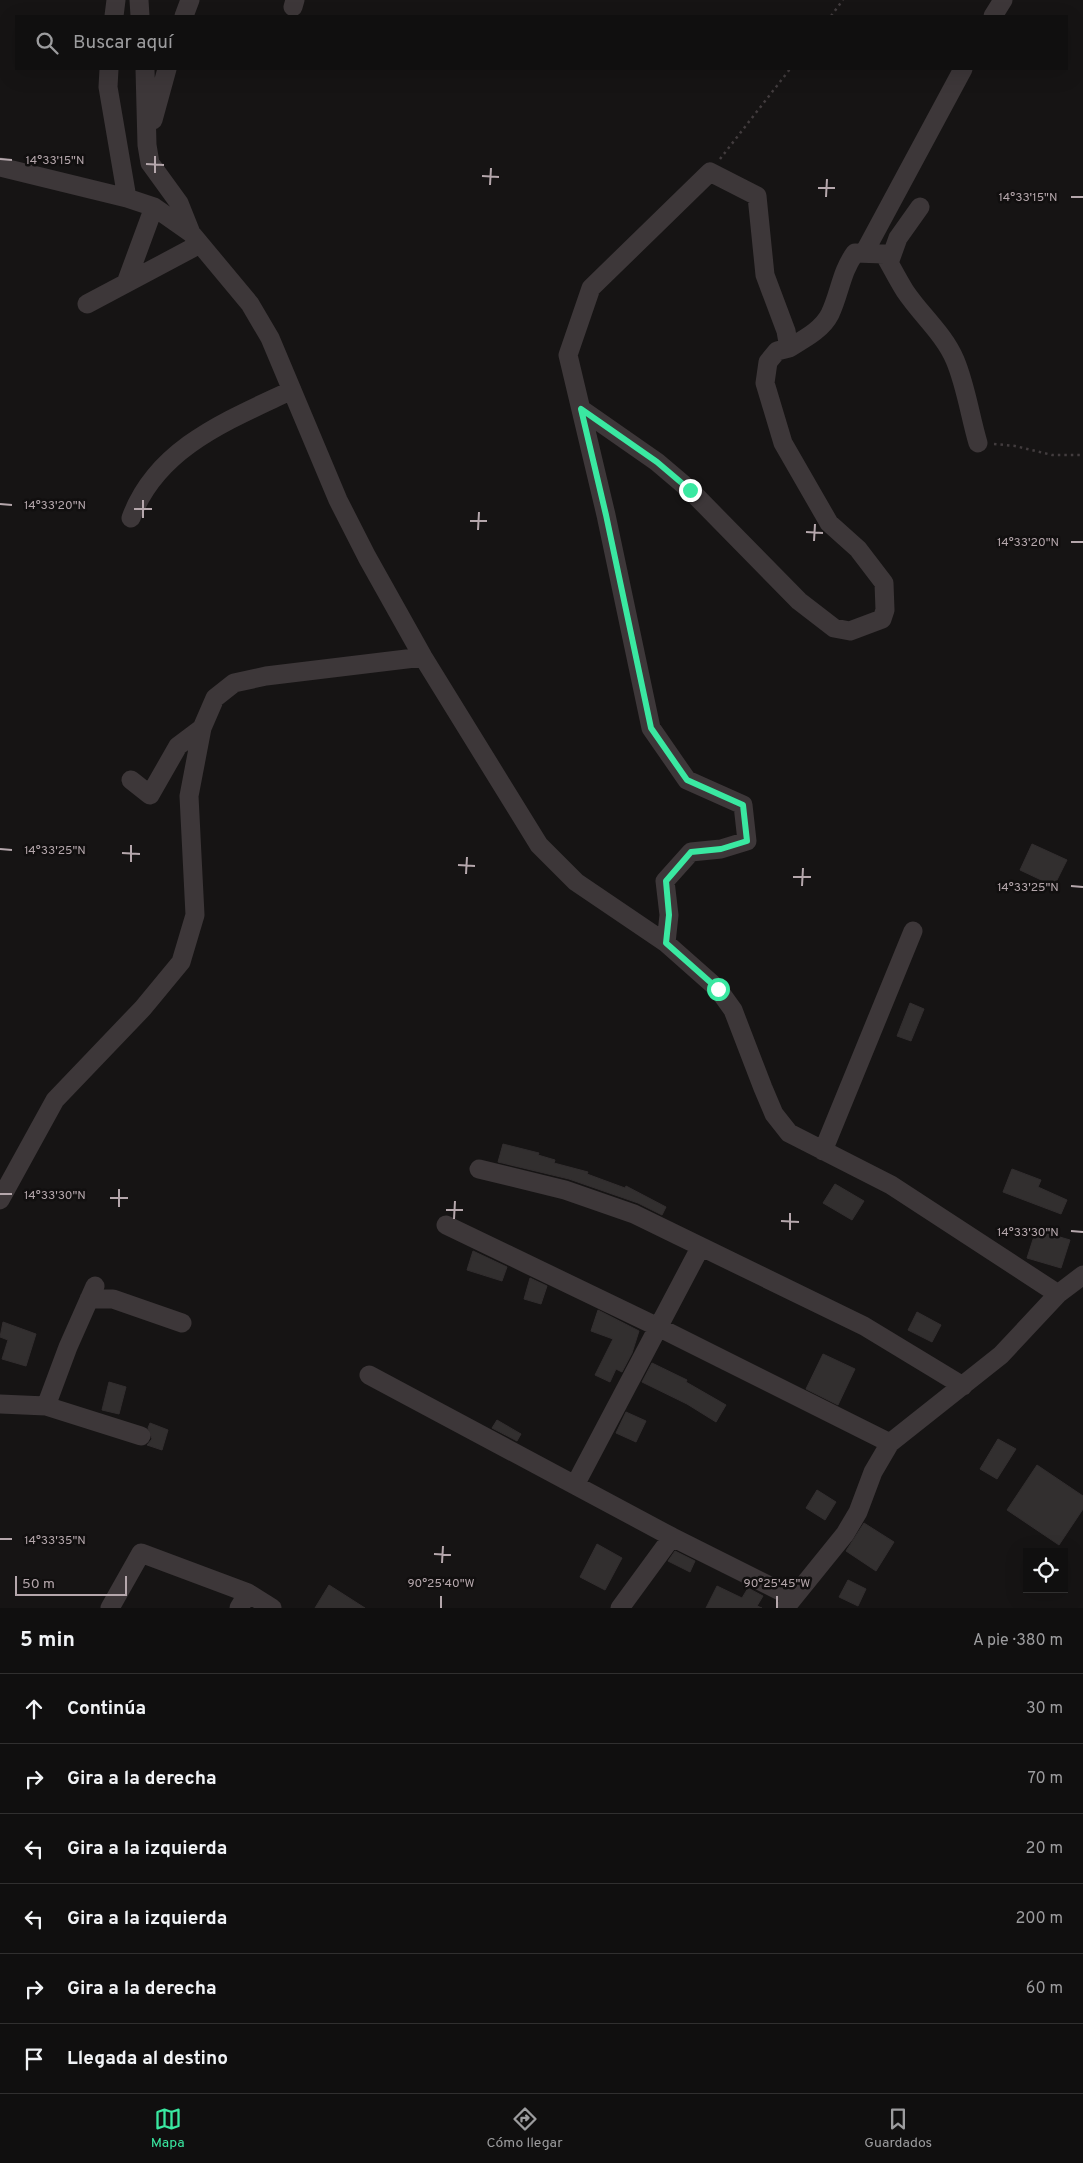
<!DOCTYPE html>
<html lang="es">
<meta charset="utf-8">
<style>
:root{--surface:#100f0f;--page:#1e1d1d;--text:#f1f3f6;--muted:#9c9c9e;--line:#302f2f;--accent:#3ae8a1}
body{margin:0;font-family:Overpass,sans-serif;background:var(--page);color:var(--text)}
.controls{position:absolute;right:15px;bottom:15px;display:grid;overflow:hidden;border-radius:0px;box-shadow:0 5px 20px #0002}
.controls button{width:45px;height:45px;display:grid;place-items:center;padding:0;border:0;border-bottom:1px solid var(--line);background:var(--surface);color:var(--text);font:25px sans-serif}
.scale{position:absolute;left:15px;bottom:12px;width:112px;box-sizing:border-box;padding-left:5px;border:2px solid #b5a7ac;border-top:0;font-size:14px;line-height:18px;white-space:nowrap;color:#b5a7ac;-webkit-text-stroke:4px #110f0f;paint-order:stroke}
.stop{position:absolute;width:15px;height:15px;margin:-11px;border:4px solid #3ae8a1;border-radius:50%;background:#fff}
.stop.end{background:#3ae8a1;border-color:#fff;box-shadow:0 1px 5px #0008}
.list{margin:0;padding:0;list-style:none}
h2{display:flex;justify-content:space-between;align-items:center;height:65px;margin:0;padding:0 20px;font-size:21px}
h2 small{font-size:16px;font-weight:400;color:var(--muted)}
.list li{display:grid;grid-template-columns:32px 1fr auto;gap:15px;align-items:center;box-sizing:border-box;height:70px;padding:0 20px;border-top:1px solid var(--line)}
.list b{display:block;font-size:19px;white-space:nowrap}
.list em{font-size:16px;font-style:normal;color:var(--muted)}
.icon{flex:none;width:28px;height:28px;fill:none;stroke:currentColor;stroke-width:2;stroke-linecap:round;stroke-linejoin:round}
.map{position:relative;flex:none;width:1083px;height:1608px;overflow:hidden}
.search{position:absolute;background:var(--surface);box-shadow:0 5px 20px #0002;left:15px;right:15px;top:15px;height:55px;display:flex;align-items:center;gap:12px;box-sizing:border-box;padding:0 18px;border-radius:0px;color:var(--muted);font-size:19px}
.sheet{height:485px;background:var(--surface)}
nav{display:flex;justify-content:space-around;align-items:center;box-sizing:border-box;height:70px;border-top:1px solid var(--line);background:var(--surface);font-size:14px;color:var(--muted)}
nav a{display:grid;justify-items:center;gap:2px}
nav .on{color:var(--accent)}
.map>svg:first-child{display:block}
.building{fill:#322f2f;stroke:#322e2f}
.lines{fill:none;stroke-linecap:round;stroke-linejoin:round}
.path{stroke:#423c3e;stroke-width:2.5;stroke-dasharray:2.5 4;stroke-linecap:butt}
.minor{stroke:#3d3739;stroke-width:19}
.route{stroke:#3ae8a1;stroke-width:6}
.ticks{fill:none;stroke:#b5a7ac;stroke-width:2}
.ticks-label{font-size:12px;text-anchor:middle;fill:#b5a7ac;stroke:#110f0f;stroke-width:5;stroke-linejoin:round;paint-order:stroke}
</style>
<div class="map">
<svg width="1083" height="1608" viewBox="0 0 1083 1608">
<rect width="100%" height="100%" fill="#161414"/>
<path class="building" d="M1032 844 1067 860 1054 886 1020 870Z
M910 1003 924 1009 911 1041 897 1036Z
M503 1144 539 1153 538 1155 555 1160 554 1163 588 1172 587 1174 625 1188 626 1186 666 1207 662 1215 638 1203 569 1179 498 1162Z
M1012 1169 1041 1180 1038 1187 1067 1200 1061 1214 1003 1192Z
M835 1184 864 1201 852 1220 823 1203Z
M1036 1230 1070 1240 1061 1268 1027 1258Z
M473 1251 507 1267 502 1281 467 1270Z
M530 1278 547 1286 541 1304 524 1299Z
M598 1310 639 1331 632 1353 622 1372 616 1369 610 1382 595 1375 613 1339 591 1331Z
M917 1312 941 1325 932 1342 908 1330Z
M3 1322 36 1334 26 1366 2 1359 8 1340 0 1337Z
M823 1354 855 1369 838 1405 806 1389Z
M652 1363 687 1380 686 1382 726 1405 716 1422 687 1404 642 1382Z
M109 1382 126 1387 119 1414 102 1410Z
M626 1412 646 1421 636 1442 616 1433Z
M497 1420 521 1434 517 1441 492 1428Z
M150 1423 168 1430 162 1450 147 1445 152 1439 148 1428Z
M998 1439 1016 1449 997 1479 980 1469Z
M1037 1465 1083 1496V1509L1059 1545 1007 1510Z
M817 1490 836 1502 825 1520 806 1508Z
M864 1523 894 1542 876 1571 846 1551Z
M597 1544 622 1558 605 1590 580 1577Z
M675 1551 695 1561 690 1572 668 1561Z
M848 1580 866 1589 858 1606 839 1597Z
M329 1585 365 1608H315Z
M717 1586 742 1598 748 1588 763 1596 757 1606 762 1608H706Z"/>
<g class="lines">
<path class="path" d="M831 16 843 0
M720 159 790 69
M994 444 1015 446 1052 455H1083"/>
<path class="minor" d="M139 0 140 16
M293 7 295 0
M114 16 116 0
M184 16 190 0
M993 16 1003 0
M109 69 108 87 127 198
M145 69 147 145 150 163 179 203 191 233
M153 120 167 69
M0 167 127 198 154 207 191 233 250 304 270 338 338 500 367 557 423 657 539 845 576 882 666 943 718 989 733 1010 763 1088 774 1114 789 1133 891 1185 1058 1294
M864 253 963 69
M889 263 898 238 920 207
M126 283 154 207
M87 304 200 244
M581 409 657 462 690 490 799 601 834 628 850 631 882 619 885 610 884 583 858 549 829 523 783 443 765 383 768 362 777 351 789 348
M131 518C157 447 229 420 292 390
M131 780 150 795 178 746 202 728
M666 943 669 915 665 881 691 852 721 849 747 841 743 805 687 780 651 728 606 515 568 355 591 288 710 172 757 196 765 275 786 331 789 348C804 339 822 330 830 314 840 293 841 272 855 253L884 254C891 266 898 280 905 291 921 315 944 334 955 360 966 386 970 416 978 443
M823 1151 913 931
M479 1169 565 1190 634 1214 864 1326 963 1386
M0 1200 55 1100 143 1008 181 962 195 915 189 796 202 728 215 698 234 683 266 676 423 657
M446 1225 658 1327 890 1443
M89 1299H113L182 1323
M369 1375 672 1537 792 1597
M0 1404 46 1406 141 1436
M46 1406 68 1347 95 1286
M575 1485 700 1248
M786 1607 845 1534 858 1512 873 1472 890 1443 1001 1355 1058 1294 1083 1275
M110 1608 141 1553 248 1593
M239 1608 248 1593 272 1608
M620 1608 672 1537"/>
</g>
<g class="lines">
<path class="route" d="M690 490 657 462 581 409 606 515 651 728 687 780 743 805 747 841 721 849 691 852 666 881 669 915 666 943 718 989"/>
</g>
<path class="ticks" d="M0 159 12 160M146 164 164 165M155 173V156M482 176 499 177M490 185 491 168M818 188H835M826 197 827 179M1071 197H1083M0 504 12 505M134 509H152M143 518V500M470 521H487M478 530 479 512M806 532 823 533M814 541 815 524M1071 542H1083M0 849 12 850M122 853 140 854M131 862V845M458 865 475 866M466 874 467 857M793 877H811M802 886 803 868M1071 886 1083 887M0 1194H12M110 1198H128M119 1207V1189M446 1210H463M454 1219 455 1201M781 1221 799 1222M790 1230V1213M1071 1231 1083 1232M0 1539H12M434 1554 451 1555M442 1563 443 1546M441 1608V1596M777 1608V1596"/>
<g class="ticks-label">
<text x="55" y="164">14°33'15"N</text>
<text x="1028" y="201">14°33'15"N</text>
<text x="55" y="509">14°33'20"N</text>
<text x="1028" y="546">14°33'20"N</text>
<text x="55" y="854">14°33'25"N</text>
<text x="1028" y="891">14°33'25"N</text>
<text x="55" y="1199">14°33'30"N</text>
<text x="1028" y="1236">14°33'30"N</text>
<text x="55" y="1544">14°33'35"N</text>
<text x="441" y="1587">90°25'40"W</text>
<text x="777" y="1587">90°25'45"W</text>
</g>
</svg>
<div class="controls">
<button><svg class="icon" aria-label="locate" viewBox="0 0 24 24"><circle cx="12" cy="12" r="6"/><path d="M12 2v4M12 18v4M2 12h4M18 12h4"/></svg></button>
</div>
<div class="scale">50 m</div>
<div class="stop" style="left:718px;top:989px"></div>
<div class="stop end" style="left:690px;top:490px"></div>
<div class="search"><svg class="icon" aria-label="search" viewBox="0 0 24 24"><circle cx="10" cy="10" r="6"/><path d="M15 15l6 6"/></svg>Buscar aquí</div>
</div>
<section class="sheet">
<h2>5 min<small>A pie · 380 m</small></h2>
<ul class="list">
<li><svg class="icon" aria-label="ahead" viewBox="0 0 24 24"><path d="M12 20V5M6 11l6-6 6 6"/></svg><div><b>Continúa</b></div><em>30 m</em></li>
<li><svg class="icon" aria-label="right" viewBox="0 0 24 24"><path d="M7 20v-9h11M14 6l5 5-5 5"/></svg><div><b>Gira a la derecha</b></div><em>70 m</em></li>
<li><svg class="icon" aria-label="left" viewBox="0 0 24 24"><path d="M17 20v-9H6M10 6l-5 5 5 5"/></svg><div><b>Gira a la izquierda</b></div><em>20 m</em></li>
<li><svg class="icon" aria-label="left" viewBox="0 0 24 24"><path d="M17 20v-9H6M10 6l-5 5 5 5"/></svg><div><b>Gira a la izquierda</b></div><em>200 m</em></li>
<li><svg class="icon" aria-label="right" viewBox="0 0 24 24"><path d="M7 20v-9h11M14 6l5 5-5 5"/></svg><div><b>Gira a la derecha</b></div><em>60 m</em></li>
<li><svg class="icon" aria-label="arrive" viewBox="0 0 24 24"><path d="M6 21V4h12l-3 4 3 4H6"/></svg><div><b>Llegada al destino</b></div></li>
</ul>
</section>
<nav>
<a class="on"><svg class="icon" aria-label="map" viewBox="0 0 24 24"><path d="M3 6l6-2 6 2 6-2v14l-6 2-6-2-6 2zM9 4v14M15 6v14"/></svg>Mapa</a>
<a><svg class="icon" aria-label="directions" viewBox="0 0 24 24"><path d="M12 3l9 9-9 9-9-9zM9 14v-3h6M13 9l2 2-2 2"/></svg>Cómo llegar</a>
<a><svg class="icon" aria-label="saved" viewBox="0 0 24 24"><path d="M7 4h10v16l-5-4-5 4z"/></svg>Guardados</a>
</nav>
